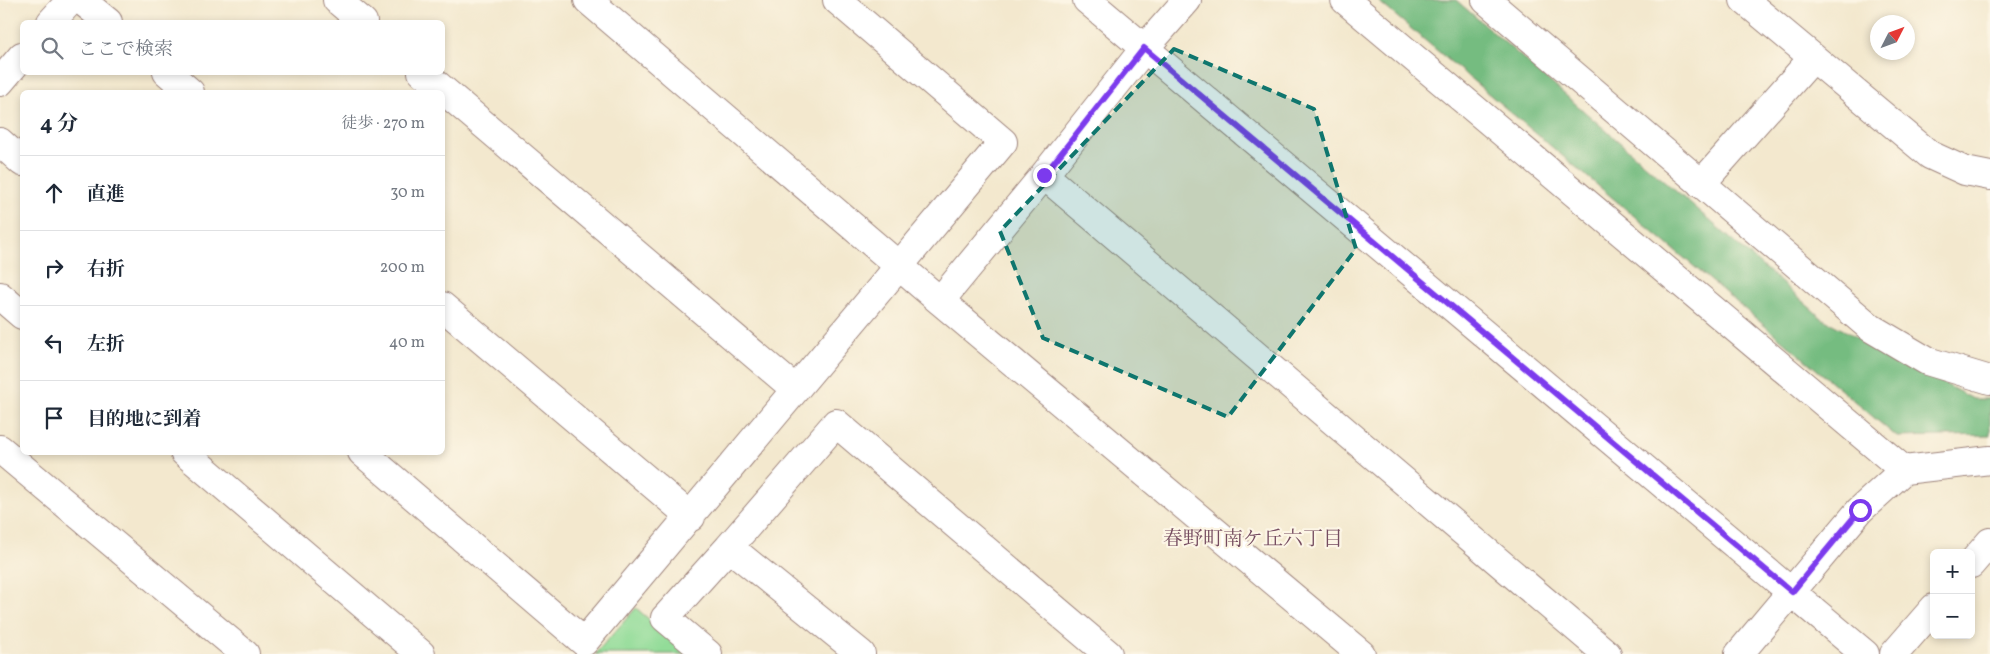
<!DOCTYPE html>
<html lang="ja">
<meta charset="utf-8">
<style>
:root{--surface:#fff;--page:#f2f2f3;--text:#1f2937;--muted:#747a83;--line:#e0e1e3}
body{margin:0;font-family:Vollkorn,"Noto Serif JP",serif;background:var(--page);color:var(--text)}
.controls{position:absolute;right:15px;bottom:15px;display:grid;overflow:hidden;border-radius:8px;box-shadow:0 2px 8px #0003}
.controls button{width:45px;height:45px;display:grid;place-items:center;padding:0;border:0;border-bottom:1px solid var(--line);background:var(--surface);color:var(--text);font:25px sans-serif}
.compass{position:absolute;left:1870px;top:15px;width:45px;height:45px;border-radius:50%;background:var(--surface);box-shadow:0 2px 8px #0003;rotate:48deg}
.stop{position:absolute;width:15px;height:15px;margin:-11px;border:4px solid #7c3aed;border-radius:50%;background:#fff}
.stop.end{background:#7c3aed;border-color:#fff;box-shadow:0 1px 5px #0008}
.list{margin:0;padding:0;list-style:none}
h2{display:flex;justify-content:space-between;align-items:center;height:65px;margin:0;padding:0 20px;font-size:21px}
h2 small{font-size:16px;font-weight:400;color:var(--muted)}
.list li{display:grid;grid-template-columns:32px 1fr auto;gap:15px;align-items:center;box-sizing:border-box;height:75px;padding:0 20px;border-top:1px solid var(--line)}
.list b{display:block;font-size:19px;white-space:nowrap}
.list em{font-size:16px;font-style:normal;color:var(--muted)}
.icon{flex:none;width:28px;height:28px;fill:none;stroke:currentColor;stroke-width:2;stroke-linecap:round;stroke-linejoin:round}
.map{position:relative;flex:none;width:1990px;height:654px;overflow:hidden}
.search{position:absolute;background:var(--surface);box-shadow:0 2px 8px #0003;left:20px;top:20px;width:425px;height:55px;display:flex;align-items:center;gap:12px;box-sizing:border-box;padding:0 18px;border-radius:8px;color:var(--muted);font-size:19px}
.panel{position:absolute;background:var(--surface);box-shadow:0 2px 8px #0003;left:20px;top:90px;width:425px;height:365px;border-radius:8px}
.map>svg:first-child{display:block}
.green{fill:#92dc98;stroke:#6e7e62}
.forest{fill:#75bc80;stroke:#606e56}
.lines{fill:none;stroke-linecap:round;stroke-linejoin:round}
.street-casing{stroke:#9e847c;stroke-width:30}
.secondary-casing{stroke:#9e847c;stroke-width:30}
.street{stroke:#fff;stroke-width:28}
.secondary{stroke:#fff;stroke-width:28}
.route{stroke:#7c3aed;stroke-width:6}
.marked{fill:#0f766e;fill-opacity:0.2;stroke:#0f766e;stroke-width:4;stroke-dasharray:10 6;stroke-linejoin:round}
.labels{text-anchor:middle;stroke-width:4.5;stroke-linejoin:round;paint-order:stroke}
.neighbourhood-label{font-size:20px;fill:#754c60;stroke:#fcf5e5}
</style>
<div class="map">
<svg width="1990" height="654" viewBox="0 0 1990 654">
<rect width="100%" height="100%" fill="#fcf5e5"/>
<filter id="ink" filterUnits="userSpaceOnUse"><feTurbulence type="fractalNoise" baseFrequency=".02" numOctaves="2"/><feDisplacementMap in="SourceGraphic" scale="10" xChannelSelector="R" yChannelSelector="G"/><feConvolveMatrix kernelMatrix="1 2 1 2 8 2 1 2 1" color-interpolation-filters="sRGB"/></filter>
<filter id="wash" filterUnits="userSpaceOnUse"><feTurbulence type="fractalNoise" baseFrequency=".0096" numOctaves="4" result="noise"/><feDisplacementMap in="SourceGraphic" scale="20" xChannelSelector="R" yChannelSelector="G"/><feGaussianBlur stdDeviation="1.12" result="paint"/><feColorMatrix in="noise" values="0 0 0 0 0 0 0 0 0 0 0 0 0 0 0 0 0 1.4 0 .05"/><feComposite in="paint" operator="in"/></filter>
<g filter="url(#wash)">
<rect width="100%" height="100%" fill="#f3e8ce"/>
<path class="green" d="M636 608 689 654H595Z"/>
<path class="forest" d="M1377 0H1456L1823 319 1973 399H1990V435L1897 437Z"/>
</g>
<g filter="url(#ink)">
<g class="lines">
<g class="street-casing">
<path id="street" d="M81 0 108 22
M337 0 363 22
M588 0 940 301
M1087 0 1865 654
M1187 0 1144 49 1044 175 940 301 1361 654
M1345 0 1904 470
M1486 0 1871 328 1927 361 1990 380
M1744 0 1930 155 1965 171 1990 176
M51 22 71 0
M167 72 190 92
M422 72 795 389
M0 82 22 56
M0 142 22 162
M1044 175 1607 654
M1701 184 1812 59
M442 306 691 517
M0 449 245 654
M362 452 584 642 1003 142 837 0
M1971 564 1990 542
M708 654 665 618 729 547
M861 654 729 547 836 423 1108 654
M1739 654 1860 510 1904 470 1990 460
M1894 654 1934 608"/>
</g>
<g class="secondary-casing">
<path id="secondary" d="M0 296 22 315
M184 452 421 654"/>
</g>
<use href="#street" class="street"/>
<use href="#secondary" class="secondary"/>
</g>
</g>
<g class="lines" filter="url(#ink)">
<path class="route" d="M1044 175 1144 48 1792 592 1860 510"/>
</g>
<path class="marked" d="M1174 49 1314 109 1356 249 1228 417 1043 338 1000 231Z"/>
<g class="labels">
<g class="neighbourhood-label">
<text x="1253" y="545">春野町南ケ丘六丁目</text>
</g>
</g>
</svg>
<div class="controls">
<button>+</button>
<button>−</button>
</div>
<svg class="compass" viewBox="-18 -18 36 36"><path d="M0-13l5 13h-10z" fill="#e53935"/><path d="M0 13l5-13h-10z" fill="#747a83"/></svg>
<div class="stop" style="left:1860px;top:510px"></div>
<div class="stop end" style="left:1044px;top:175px"></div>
<div class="search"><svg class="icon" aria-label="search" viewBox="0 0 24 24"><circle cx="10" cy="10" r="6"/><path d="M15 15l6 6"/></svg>ここで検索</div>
<section class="panel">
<h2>4 分<small>徒歩 · 270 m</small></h2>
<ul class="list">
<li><svg class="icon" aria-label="ahead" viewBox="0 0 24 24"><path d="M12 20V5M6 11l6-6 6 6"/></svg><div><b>直進</b></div><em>30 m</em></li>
<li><svg class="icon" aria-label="right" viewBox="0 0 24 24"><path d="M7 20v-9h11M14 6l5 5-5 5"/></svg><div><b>右折</b></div><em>200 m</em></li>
<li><svg class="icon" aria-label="left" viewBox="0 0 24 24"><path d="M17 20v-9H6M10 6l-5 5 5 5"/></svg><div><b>左折</b></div><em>40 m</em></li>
<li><svg class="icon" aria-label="arrive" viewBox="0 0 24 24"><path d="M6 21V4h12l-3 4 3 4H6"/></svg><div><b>目的地に到着</b></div></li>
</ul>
</section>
</div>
